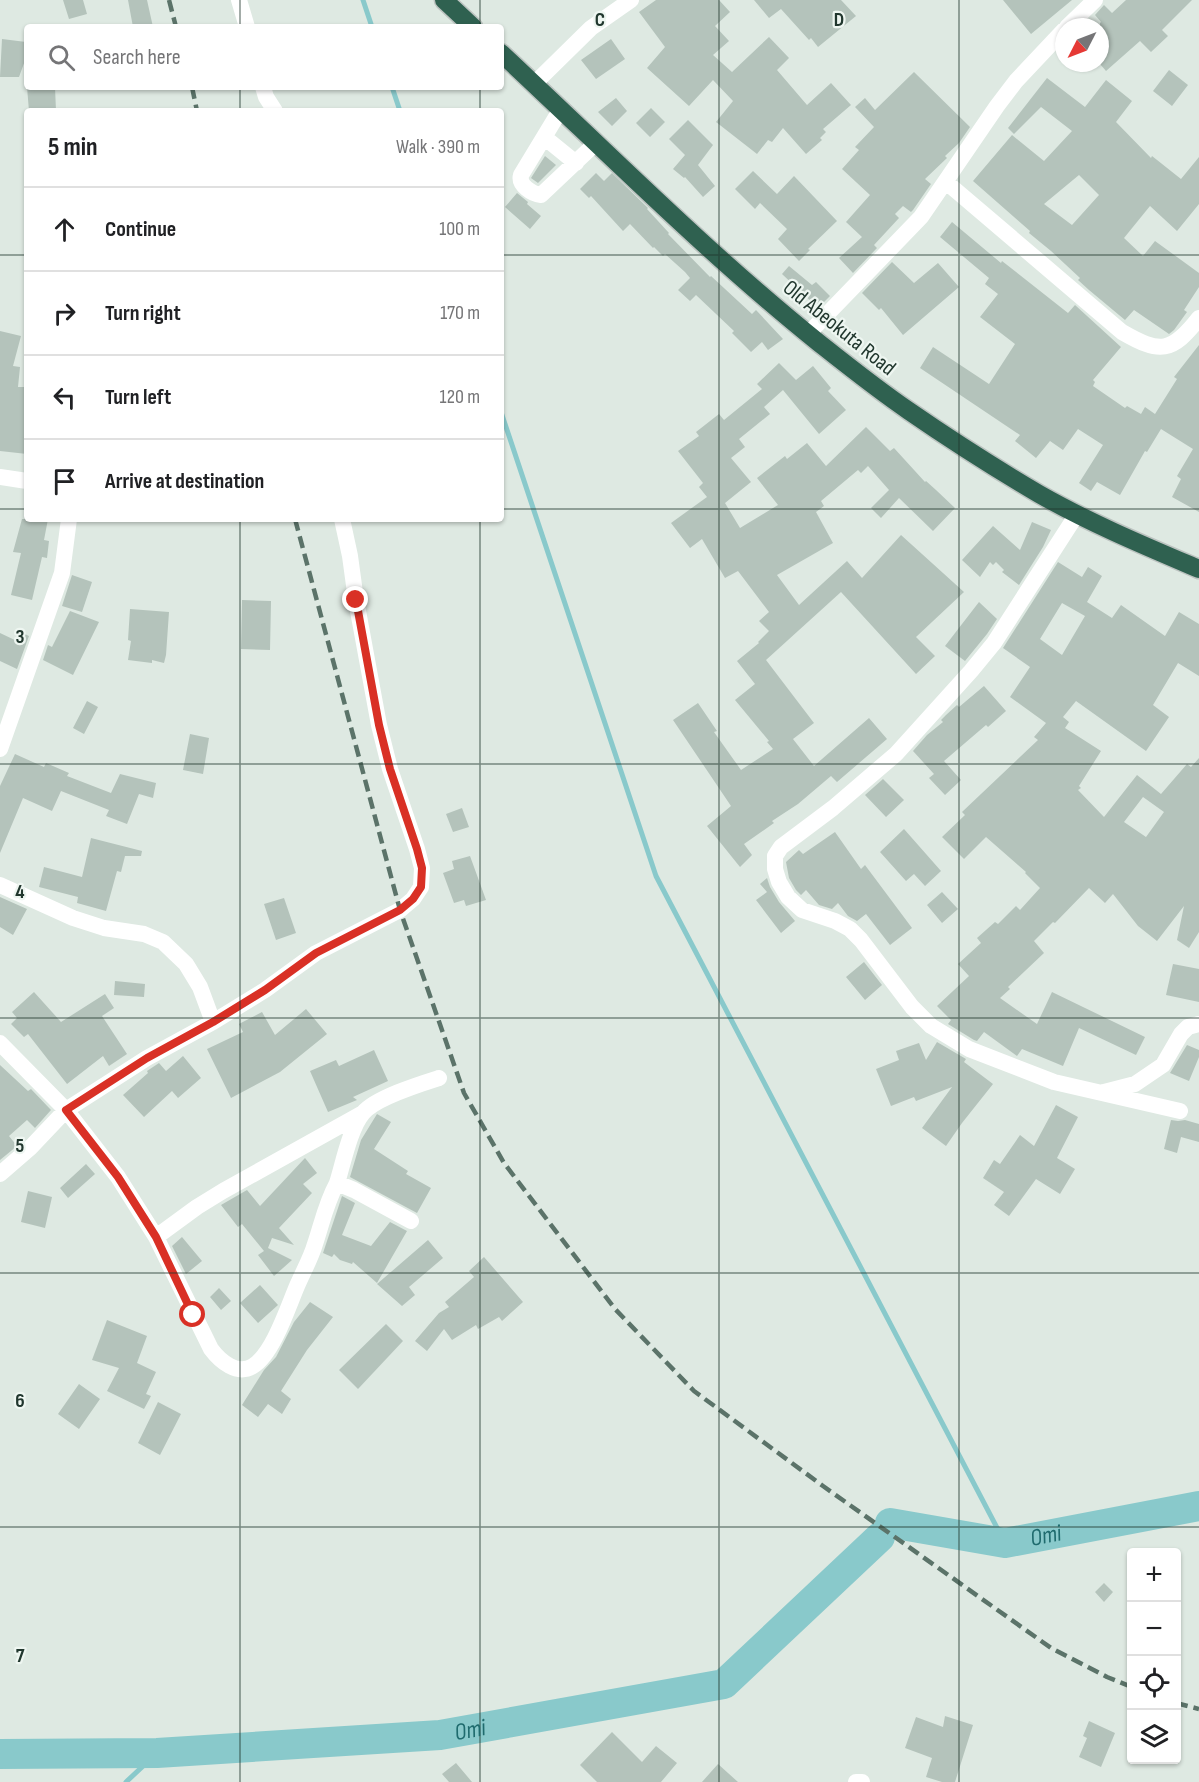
<!DOCTYPE html>
<meta charset="utf-8">
<style>
:root{--surface:#fff;--page:#f2f2f2;--text:#202124;--muted:#757577;--line:#e0e0e0}
body{margin:0;font-family:"Sofia Sans Condensed",sans-serif;background:var(--page);color:var(--text)}
.controls{position:absolute;right:18px;bottom:18px;display:grid;overflow:hidden;border-radius:6px;box-shadow:0 2px 4px #0004}
.controls button{width:54px;height:54px;display:grid;place-items:center;padding:0;border:0;border-bottom:2px solid var(--line);background:var(--surface);color:var(--text);font:30px sans-serif}
.compass{position:absolute;left:1055px;top:18px;width:54px;height:54px;border-radius:50%;background:var(--surface);box-shadow:0 2px 4px #0004;rotate:228deg}
.stop{position:absolute;width:18px;height:18px;margin:-14px;border:4px solid #d93025;border-radius:50%;background:#fff}
.stop.end{background:#d93025;border-color:#fff;box-shadow:0 2px 6px #0008}
.list{margin:0;padding:0;list-style:none}
h2{display:flex;justify-content:space-between;align-items:center;height:78px;margin:0;padding:0 24px;font-size:26px}
h2 small{font-size:20px;font-weight:400;color:var(--muted)}
.list li{display:grid;grid-template-columns:39px 1fr auto;gap:18px;align-items:center;box-sizing:border-box;height:84px;padding:0 24px;border-top:2px solid var(--line)}
.list b{display:block;font-size:22px;white-space:nowrap}
.list em{font-size:20px;font-style:normal;color:var(--muted)}
.icon{flex:none;width:33px;height:33px;fill:none;stroke:currentColor;stroke-width:2;stroke-linecap:round;stroke-linejoin:round}
.map{position:relative;flex:none;width:1199px;height:1782px;overflow:hidden}
.search{position:absolute;background:var(--surface);box-shadow:0 2px 4px #0004;left:24px;top:24px;width:480px;height:66px;display:flex;align-items:center;gap:15px;box-sizing:border-box;padding:0 21px;border-radius:6px;color:var(--muted);font-size:22px}
.panel{position:absolute;background:var(--surface);box-shadow:0 2px 4px #0004;left:24px;top:108px;width:480px;height:414px;border-radius:6px}
.map>svg:first-child{display:block}
.lines{fill:none;stroke-linecap:round;stroke-linejoin:round}
.stream{stroke:#89c9cb;stroke-width:5}
.river{stroke:#89c9cb;stroke-width:30}
.building{fill:#b4c3bb;fill-rule:evenodd}
.highway-casing{stroke:#bcc3c0;stroke-width:21}
.minor{stroke:#fff;stroke-width:16}
.highway{stroke:#2f6150;stroke-width:18}
.rail{stroke:#5b7369;stroke-width:4.5;stroke-dasharray:12 6;stroke-linecap:butt}
.route{stroke:#d93025;stroke-width:8}
.grid{fill:none;stroke:#21372e;stroke-width:1.5;stroke-opacity:0.55}
.labels{text-anchor:middle;stroke-width:4.5;stroke-linejoin:round;paint-order:stroke}
.street-label{font-size:22px;fill:#21372e;stroke:#eef6f1}
.water-label{font-size:24px;font-style:italic;fill:#1f6b6e;stroke:#eef6f1}
.grid-label{font-size:20px;text-anchor:middle;font-weight:bold;fill:#21372e;stroke:#eef6f1;stroke-width:4.5;stroke-linejoin:round;paint-order:stroke}
</style>
<div class="map">
<svg width="1199" height="1782" viewBox="0 0 1199 1782">
<rect width="100%" height="100%" fill="#dee9e2"/>
<g class="lines">
<path class="stream" d="M363 0 372 27
M392 87 400 111
M501 412 656 876 1005 1543
M126 1782 157 1753"/>
<g class="river">
<path id="s1" d="M890 1523 1005 1543 1199 1506"/>
<path id="s2" d="M0 1754 157 1753 440 1735 724 1684 880 1537"/>
</g>
</g>
<path class="building" d="M63 0H83L87 14 69 19Z
M128 0H147L153 27H133Z
M656 0H719L730 12 715 26 729 41 713 55 732 72 769 37 789 58 777 70 807 105 831 83 851 105 823 129 826 132 820 138 822 140 806 154 783 128 772 142 768 140 757 154 716 122 733 101 713 80 689 106 647 68 665 47 639 12Z
M754 0H841L856 16 818 47 811 38 809 40 781 9 769 18Z
M1003 0H1072L1031 34Z
M1126 0H1192L1162 30 1168 36 1151 52 1140 41 1106 71 1100 64V23L1101 22 1095 15 1104 5 1112 13Z
M2 39 26 42 24 55H27L19 77H0Z
M611 39 625 59 596 79 581 60Z
M1169 70 1188 85 1172 106 1153 91Z
M914 72 970 127 959 143 945 156 947 158 925 179 931 184 913 210 911 212 903 206 895 214 899 218 874 245 877 248 853 273 839 258 862 237 846 222 870 195 842 169 859 150 855 147 874 127 855 107 865 98 875 110Z
M1047 78 1085 107 1106 80 1132 101 1116 122 1151 158 1152 156 1181 179 1199 157V204L1177 231 1150 206 1124 238 1143 256 1155 241 1199 273V287L1184 310 1187 312 1174 330 1169 334 1134 310 1125 320 1089 290 1078 280 1080 278 1051 251 1029 233 1030 231 973 181 1012 135 1044 161 1072 131 1041 107 1014 134 1008 128ZM1079 175 1099 195 1072 225 1044 204Z
M27 87H55L56 111H29Z
M616 98 627 111 612 126 598 112Z
M651 108 665 122 650 137 636 123Z
M688 120 713 145 698 165 715 186 703 197 685 177 684 178 673 169 685 155 669 139Z
M545 156 556 165 538 183 531 178Z
M753 171 777 194 794 176 837 221 808 249 810 250 799 261 778 239 787 229 760 203 755 209 735 189Z
M596 173 604 181 612 173 648 208 647 209 669 233 668 234 710 277 711 276 752 314 756 310 783 339 768 350 762 342 751 352 732 333 734 331 696 295 690 301 678 290 690 278 685 272 665 254 663 256 654 247 653 248 630 224 623 231 591 196 589 198 580 189Z
M517 193 528 202 527 204 541 216 530 229 505 207Z
M952 222 1001 263 1002 261 1068 313 1075 305 1121 347 1093 380 1095 382 1093 386 1125 408 1127 406 1141 414 1145 407 1155 414 1177 379 1174 377 1199 345V512L1172 497 1181 479 1177 476 1193 449 1161 429 1147 452 1145 451 1120 495 1097 482 1091 491 1079 483 1103 445 1078 429 1063 450 1050 441 1036 458 1015 441 1020 435 920 368 933 347 989 384 1015 344 980 317 998 294 985 284 989 278 940 237Z
M892 262 914 283 938 263 959 287 903 335 881 308 879 310 862 293Z
M789 266 812 285 816 282 830 296 818 308 782 274Z
M0 331 21 336 13 366 20 367 18 387H27V454L0 451Z
M779 363 796 380 813 366 831 388 828 391 846 410 819 434 783 390 764 407 770 414 739 439 745 447 731 458 751 482 725 503 740 528 778 505 757 478 785 456 787 459 807 443 826 466 866 427 890 451 894 448 925 482 926 481 936 490 955 508 933 531 899 498 881 518 871 508 889 490 868 466 861 473 858 470 821 501 824 506 816 512 833 543 777 575 799 605 847 561 862 578 901 535 964 592 916 637 935 656 916 674 841 592 766 660 814 723 793 739 814 766 869 718 887 739 837 782 831 776 798 804 772 821 774 823 744 844 752 855 740 867 707 826 731 806 673 720 698 703 717 731 714 732 741 770 773 749 767 742 769 741 735 700 755 684 737 661 759 643 758 642 769 631 759 621 769 612 738 571 725 578 702 539 690 548 671 523 707 497 699 487 703 483 678 451 699 436 696 432 719 414 724 420 762 389 757 384Z
M22 519H48L44 540 49 541 47 558 42 557 32 600 11 595 21 553 13 552Z
M1032 522 1051 530 1043 547 1019 585 1002 572 1004 570 996 562 993 565 990 562 980 577 962 560 993 526 1020 550Z
M1058 562 1082 577 1088 567 1102 576 1087 602 1112 618 1121 605 1165 636 1179 612 1199 624V676L1178 663 1153 705 1169 717 1146 751 1076 701 1063 717 1069 722 1065 728 1101 751 1079 786 1081 788 1078 790 1104 817 1137 775 1161 794 1187 764 1191 767 1199 758V932L1189 948 1177 940 1184 906 1157 941 1138 926 1113 894 1105 903 1089 888 1055 923 1053 922 1034 941 1044 953 1008 987 1010 989 1000 998 1037 1024 1052 992 1145 1037 1136 1055 1079 1028 1063 1066 1022 1049 1017 1056 984 1032 977 1041 974 1040 948 1024 951 1020 937 1006 969 976 958 964 981 943 977 938 995 922 998 924 1016 906 1020 910 1040 888 1025 873 1026 872 986 837 964 859 942 837 965 815 962 812 1038 740 1034 737 1046 723 1010 697 1030 667 1003 648ZM1062 603 1085 616 1062 655 1040 639ZM1143 797 1164 812 1146 837 1124 822Z
M72 575 92 582 82 612 62 606Z
M242 600 271 601 270 650 241 649Z
M979 602 997 619 987 634 965 661 945 646Z
M130 609 169 612 166 655 164 663 152 660V663L128 660 131 641 128 640Z
M70 611 99 622 73 675 43 660 48 645 52 647Z
M0 633 19 642 23 633 29 636 17 669 0 661Z
M984 686 1006 711 988 727 986 725 944 761 961 780 945 795 929 778 934 774 913 751 927 735 943 722 941 720 946 715 957 705 959 707Z
M87 701 98 707 84 734 73 728Z
M190 734 209 738 203 774 183 770Z
M15 754 44 767 46 763 69 773 67 776 111 793 120 774 156 783 153 798 139 794 127 824 106 816 109 810 61 791 52 811 23 798 0 853V786Z
M883 779 904 800 886 817 865 795Z
M462 808 469 827 453 832 446 814Z
M904 829 941 871 925 886 914 874 906 881 880 852Z
M835 832 861 869 865 865 912 928 890 945 866 914 857 921 848 916 838 903 832 909 819 905 806 890 801 895 796 890 789 878 786 862 799 850 803 854Z
M91 838 142 851 141 856H125L121 872 117 871 106 911 77 903 78 897 39 887 44 867 82 877Z
M470 856 486 900 466 906 464 900 454 903 443 873 454 869 452 861Z
M767 878 770 887 779 902 795 921 781 933 756 900 767 892 760 884Z
M942 892 958 909 942 923 927 905Z
M0 897 27 909 13 935 0 927Z
M284 898 296 933 276 940 264 904Z
M864 962 882 985 865 1000 846 977Z
M1173 964 1199 969V1002L1166 995Z
M115 981 145 984 144 997 114 995Z
M34 992 61 1022 105 994 114 1008 102 1016 127 1054 109 1066 103 1056 67 1084 28 1034 24 1037 11 1024 17 1018 12 1012Z
M306 1009 327 1034 280 1072 231 1098 207 1049 243 1032 239 1024 262 1012 275 1035Z
M937 1042 966 1059 964 1062 993 1084 962 1123 946 1146 922 1128 952 1087 916 1101 914 1097 891 1106 876 1069 899 1060 896 1051 919 1043 926 1060Z
M1187 1045 1199 1050V1057L1189 1081 1170 1073Z
M374 1050 388 1081 353 1097 357 1100 328 1112 310 1071 336 1060 339 1066Z
M183 1056 201 1078 178 1098 172 1091 144 1117 123 1095 148 1073 147 1071 159 1063 166 1071Z
M0 1065 28 1091 31 1089 51 1110 35 1128 27 1120 9 1136 17 1146 0 1160Z
M1056 1105 1078 1117 1057 1158 1075 1169 1060 1194 1036 1179 1009 1216 994 1205 1004 1192 983 1178 994 1160 1000 1164 1020 1135 1034 1146Z
M377 1114 391 1122 374 1149 408 1171 406 1174 431 1188 417 1213 350 1177 361 1140Z
M1171 1120 1178 1121 1185 1120 1199 1124V1142L1181 1137 1177 1153 1164 1149Z
M305 1158 317 1173 303 1184 312 1193 279 1228 294 1245 272 1238 268 1248 292 1260 274 1276 258 1255 264 1251 242 1224 238 1227 221 1205 247 1190 260 1206Z
M86 1164 95 1174 68 1198 60 1188Z
M28 1191 52 1197 45 1228 21 1222Z
M342 1196 355 1203 342 1235 371 1246 390 1222 407 1231 377 1283 353 1262 352 1264 340 1260 334 1254 332 1257 323 1253Z
M182 1237 202 1261 186 1274 172 1246Z
M428 1240 443 1258 409 1287 415 1295 402 1306 377 1284Z
M484 1257 523 1302 502 1321 499 1317 478 1329 476 1325 452 1340 444 1329 427 1351 415 1341 439 1313 449 1307 445 1302 474 1277 469 1271Z
M260 1285 278 1305 258 1323 240 1303Z
M219 1288 231 1301 221 1310 210 1297Z
M310 1302 333 1317 307 1350 281 1391 291 1399 282 1414 268 1404 258 1417 242 1405 264 1370 276 1357 294 1322Z
M107 1320 147 1336 137 1363 156 1372 146 1394 151 1396 144 1409 107 1391 119 1368 92 1360Z
M386 1324 403 1341 358 1389 339 1370Z
M79 1384 100 1399 79 1429 58 1414Z
M158 1402 181 1414 160 1455 138 1443Z
M1104 1583 1113 1592 1104 1602 1095 1592Z
M945 1716 973 1725 955 1782H942L926 1777 932 1758 905 1748 916 1717 943 1727Z
M1089 1721 1115 1733 1101 1767 1079 1757 1087 1738 1083 1736Z
M612 1732 642 1762 656 1746 677 1763 661 1782H597L580 1765Z
M456 1763 472 1782H449L442 1774Z
M718 1764 738 1782H702Z"/>
<g class="lines">
<g class="highway-casing">
<path id="highway" d="M444 0 473 27
M501 53C606 151 707 253 819 343 848 366 878 390 909 411 951 440 995 468 1039 494 1090 523 1145 546 1199 569"/>
</g>
<path class="minor" d="M239 0 247 27
M1067 27 1095 0
M534 84 591 28 631 0
M263 87 266 97 275 111
M561 109 521 175C518 185 532 194 541 195L596 143
M544 137 576 163
M946 182 1122 332C1160 354 1172 353 1199 318
M808 334 921 217 997 106 1016 81 1064 30
M0 477 27 481
M1077 514 994 643 971 671 896 754 833 808 781 847 775 856V869L779 882 788 897 802 910 835 921 850 929 861 940 912 1007 931 1026 969 1049 1054 1082 1180 1111
M0 749 62 573 69 519
M0 885 73 918 104 928 144 934 163 942 186 964 200 987 213 1022
M0 1043 66 1110 118 1177 156 1237 211 1349C220 1361 237 1376 253 1366 273 1354 288 1307 297 1286 303 1272 311 1258 315 1244 322 1223 326 1203 337 1183L354 1190 411 1221
M1104 1092 1135 1084 1163 1065 1181 1034 1188 1027 1199 1024
M0 1174 30 1148 66 1110 147 1058 213 1022 265 990 316 953 400 910 413 899 421 887 422 868 417 849 390 769 379 725 356 600 350 556 342 519
M337 1183C343 1164 350 1128 363 1113 375 1098 420 1084 439 1078
M156 1237 197 1207 223 1191 363 1113
M856 1782H862"/>
<use href="#highway" class="highway"/>
<path class="rail" d="M169 0 176 27
M192 87 197 111
M295 519 400 910 464 1093 504 1163 615 1309 694 1391 823 1486 1051 1648 1107 1677 1132 1687
M1176 1703 1199 1709"/>
</g>
<g class="lines">
<path class="route" d="M193 1315 156 1237 118 1177 66 1110 147 1058 213 1022 265 990 316 953 400 910 413 899 421 887 422 868 417 849 390 769 379 725 356 600"/>
</g>
<path class="grid" d="M240 0V27M480 0V27M719 0V1782M959 0V1782M240 87V111M480 87V111M0 255H27M501 255H1199M0 509H27M501 509H1199M240 519V1782M480 519V1782M0 764H1199M0 1018H1199M0 1273H1199M0 1527H1199"/>
<g class="labels">
<g class="street-label">
<text transform="translate(840 327) rotate(39)" y="8">Old Abeokuta Road</text>
</g>
<g class="water-label">
<text dy="8" stroke="none"><textPath href="#s1" startOffset="158">Omi</textPath></text>
<text dy="8" stroke="none"><textPath href="#s2" startOffset="471">Omi</textPath></text>
</g>
</g>
<g class="grid-label">
<text x="600" y="26">C</text>
<text x="839" y="26">D</text>
<text x="20" y="643">3</text>
<text x="20" y="898">4</text>
<text x="20" y="1152">5</text>
<text x="20" y="1407">6</text>
<text x="20" y="1662">7</text>
</g>
</svg>
<div class="controls">
<button>+</button>
<button>−</button>
<button><svg class="icon" aria-label="locate" viewBox="0 0 24 24"><circle cx="12" cy="12" r="6"/><path d="M12 2v4M12 18v4M2 12h4M18 12h4"/></svg></button>
<button><svg class="icon" aria-label="layers" viewBox="0 0 24 24"><path d="M12 4l9 5-9 5-9-5zM3 14l9 5 9-5"/></svg></button>
</div>
<svg class="compass" viewBox="-18 -18 36 36"><path d="M0-13l5 13h-10z" fill="#e53935"/><path d="M0 13l5-13h-10z" fill="#757577"/></svg>
<div class="stop" style="left:193px;top:1315px"></div>
<div class="stop end" style="left:356px;top:600px"></div>
<div class="search"><svg class="icon" aria-label="search" viewBox="0 0 24 24"><circle cx="10" cy="10" r="6"/><path d="M15 15l6 6"/></svg>Search here</div>
<section class="panel">
<h2>5 min<small>Walk · 390 m</small></h2>
<ul class="list">
<li><svg class="icon" aria-label="ahead" viewBox="0 0 24 24"><path d="M12 20V5M6 11l6-6 6 6"/></svg><div><b>Continue</b></div><em>100 m</em></li>
<li><svg class="icon" aria-label="right" viewBox="0 0 24 24"><path d="M7 20v-9h11M14 6l5 5-5 5"/></svg><div><b>Turn right</b></div><em>170 m</em></li>
<li><svg class="icon" aria-label="left" viewBox="0 0 24 24"><path d="M17 20v-9H6M10 6l-5 5 5 5"/></svg><div><b>Turn left</b></div><em>120 m</em></li>
<li><svg class="icon" aria-label="arrive" viewBox="0 0 24 24"><path d="M6 21V4h12l-3 4 3 4H6"/></svg><div><b>Arrive at destination</b></div></li>
</ul>
</section>
</div>
